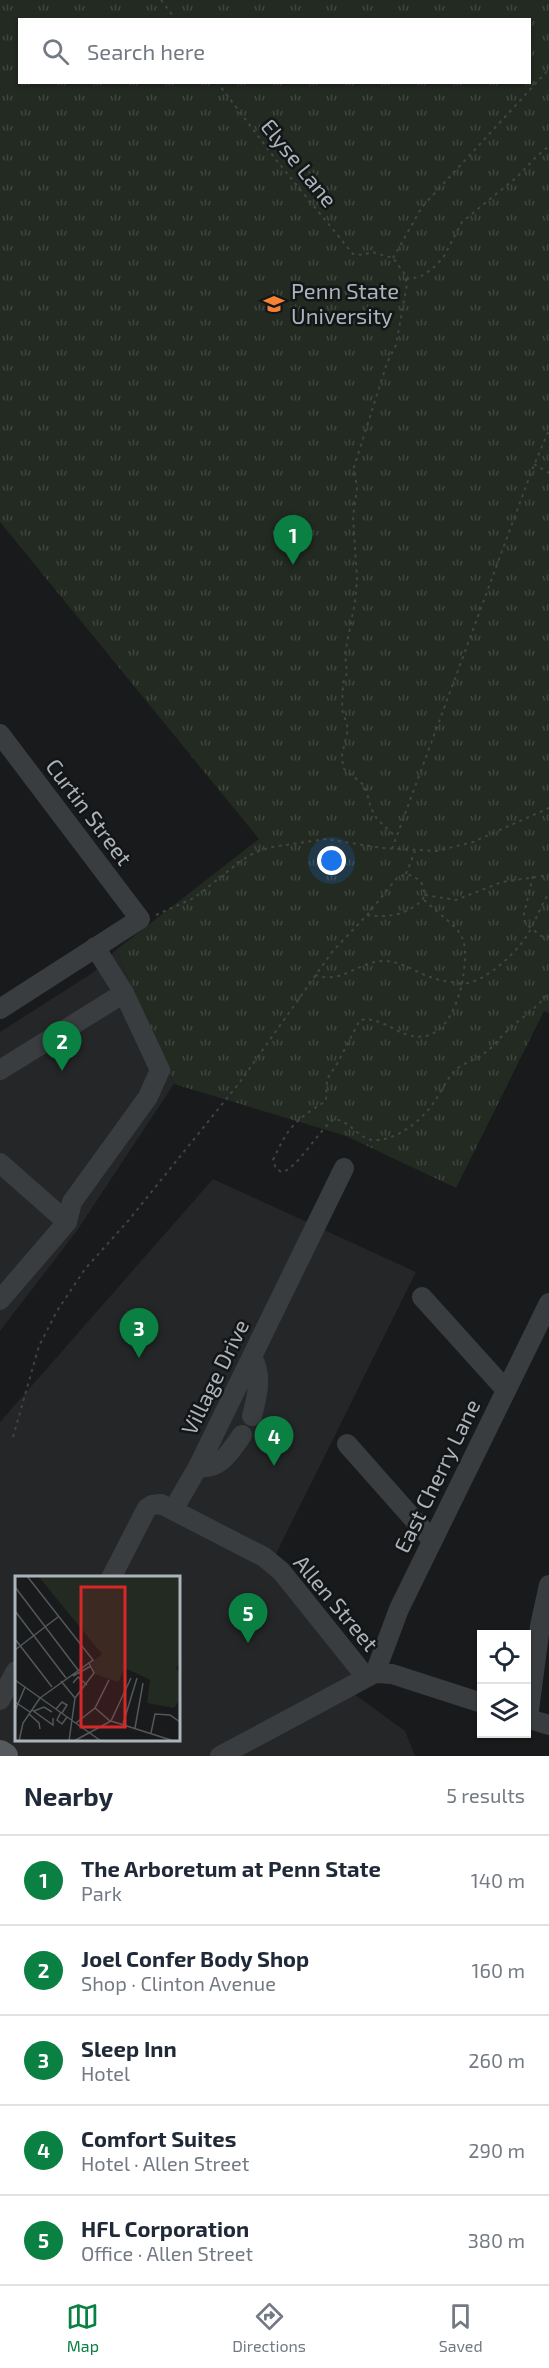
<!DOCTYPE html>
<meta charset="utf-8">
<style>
:root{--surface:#fff;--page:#f6f6f7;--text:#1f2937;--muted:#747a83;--line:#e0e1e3;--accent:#0b8043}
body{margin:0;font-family:"Exo 2",sans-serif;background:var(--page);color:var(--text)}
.controls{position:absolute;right:18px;bottom:18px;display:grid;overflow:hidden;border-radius:0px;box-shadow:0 2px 4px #0004}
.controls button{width:54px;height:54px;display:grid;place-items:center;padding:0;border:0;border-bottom:2px solid var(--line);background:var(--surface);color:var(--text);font:30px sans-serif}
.you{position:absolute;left:332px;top:861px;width:21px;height:21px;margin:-15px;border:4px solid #fff;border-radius:50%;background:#1a73e8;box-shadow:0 0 0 9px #1a73e833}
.badge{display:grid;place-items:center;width:39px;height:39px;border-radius:50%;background:var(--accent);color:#fff;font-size:20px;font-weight:700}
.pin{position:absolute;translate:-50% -50px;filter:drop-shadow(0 2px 3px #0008)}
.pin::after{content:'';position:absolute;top:32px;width:21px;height:18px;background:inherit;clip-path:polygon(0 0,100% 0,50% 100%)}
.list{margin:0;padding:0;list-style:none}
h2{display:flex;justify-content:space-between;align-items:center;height:78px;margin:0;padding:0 24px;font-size:26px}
h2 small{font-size:20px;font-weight:400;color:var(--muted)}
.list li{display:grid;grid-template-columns:39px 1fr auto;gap:18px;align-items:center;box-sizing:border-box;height:90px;padding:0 24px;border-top:2px solid var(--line)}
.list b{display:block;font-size:22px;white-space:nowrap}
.list p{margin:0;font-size:20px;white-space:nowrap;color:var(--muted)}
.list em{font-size:20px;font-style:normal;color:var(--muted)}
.icon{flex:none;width:33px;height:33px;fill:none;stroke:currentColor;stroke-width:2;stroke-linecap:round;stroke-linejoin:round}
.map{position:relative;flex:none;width:549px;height:1756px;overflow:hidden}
.search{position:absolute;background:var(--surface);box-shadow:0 2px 4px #0004;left:18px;right:18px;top:18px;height:66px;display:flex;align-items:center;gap:15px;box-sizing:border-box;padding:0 21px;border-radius:0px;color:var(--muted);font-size:22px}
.sheet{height:528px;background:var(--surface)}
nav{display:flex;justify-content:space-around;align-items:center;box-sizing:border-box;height:84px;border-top:2px solid var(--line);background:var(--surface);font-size:16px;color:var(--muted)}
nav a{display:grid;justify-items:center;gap:3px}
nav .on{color:var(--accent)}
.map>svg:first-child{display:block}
.built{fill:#252628;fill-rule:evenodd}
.park{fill:url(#park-tufts);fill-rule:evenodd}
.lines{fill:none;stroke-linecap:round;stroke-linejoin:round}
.path{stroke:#404447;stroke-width:2;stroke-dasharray:3 4.5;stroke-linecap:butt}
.minor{stroke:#3a3d40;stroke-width:20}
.major{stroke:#565a5f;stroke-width:26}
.labels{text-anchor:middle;stroke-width:5;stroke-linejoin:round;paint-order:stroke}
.street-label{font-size:22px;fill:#abb4bb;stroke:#141516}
.poi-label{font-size:22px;fill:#abb4bb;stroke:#141516;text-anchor:start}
.inset-road{fill:none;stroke:#53585b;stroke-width:1.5}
.view{fill:#d62828;fill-opacity:0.15;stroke:#d62828;stroke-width:3}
.inset-edge{fill:none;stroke:#abb4bb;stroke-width:3}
</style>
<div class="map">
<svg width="549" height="1756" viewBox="0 0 549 1756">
<defs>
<pattern id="park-tufts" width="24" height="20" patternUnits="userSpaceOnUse" patternTransform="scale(1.5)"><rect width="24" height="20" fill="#222a21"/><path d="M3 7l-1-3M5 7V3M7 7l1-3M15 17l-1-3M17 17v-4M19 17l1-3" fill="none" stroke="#3f463f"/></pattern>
</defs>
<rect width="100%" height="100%" fill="#191a1b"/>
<path class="built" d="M116 950 174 1084 76 1232 0 1331V1032L94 972Z
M213 1179 416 1272 271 1564 375 1673 346 1688 405 1731 415 1756H0V1422ZM16 1578H178V1740H16Z"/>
<path class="park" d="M0 0H549V1013L544 1011 456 1188 346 1136 174 1084 116 950 259 839 0 522ZM20 20H530V82H20Z"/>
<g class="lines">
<path class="path" d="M161 0 176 20
M217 82 277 161 353 254 363 255 372 252 393 258 404 273 407 284 396 345 387 363 354 467 357 488 353 517 357 579 355 602 345 654 347 673 343 683 342 709 348 729 342 755 343 768 365 786 371 808 377 819 396 837
M393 258 422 207 549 69
M406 279 420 277 432 269 443 258 462 222 517 177 536 157 549 146
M534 464 549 473
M392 849 532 470 549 430
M406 874 415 851
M533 876 524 914 525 923 541 936 549 937
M425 895 456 900 502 882 549 875
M424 900C461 934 471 929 462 984 486 983 523 948 532 926 538 915 542 904 549 893
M156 915 194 898 242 860 256 852 272 847 326 839 382 848 437 851 473 842 549 808
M315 975C344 985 358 960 386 961 402 962 416 972 430 977 441 981 452 982 462 984 454 1016 438 1049 400 1032 388 1026 374 1017 360 1020L337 1064 327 1079 326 1101C294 1121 289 1126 273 1160L276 1169 282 1172C297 1169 318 1131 334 1119 352 1121 359 1142 378 1140 400 1138 422 1120 434 1102 442 1091 447 1077 458 1068 466 1062 477 1059 486 1052 492 1048 497 1041 502 1036 518 1019 535 1011 549 992
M13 1437 39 1346 57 1311 85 1269 128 1221 240 1082 332 952 367 915 397 878 406 874C419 877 427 885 423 899 408 915 388 918 367 915"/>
<path class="minor" d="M0 734 140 919 0 1009
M0 1070 124 993
M0 1163 67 1222
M422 1297 506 1390
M0 1300 67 1222 72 1202 148 1097 160 1070 124 993 95 947
M252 1416C257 1396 263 1376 252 1357
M347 1444 432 1540
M198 1467C220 1470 230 1452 242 1435
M173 1510 198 1467 344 1168
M111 1578 147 1508 152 1505 161 1504 264 1557 281 1571 366 1677
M375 1673 399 1609 549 1303
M0 1700 16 1671
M526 1718 549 1725
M528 1718 540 1626 549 1585
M220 1756 375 1673 392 1674 482 1703"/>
<path class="major" d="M0 1753 5 1756"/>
</g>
<defs>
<g id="university-bare" transform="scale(1.62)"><path d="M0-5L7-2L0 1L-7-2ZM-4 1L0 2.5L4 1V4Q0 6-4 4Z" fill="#f68236" stroke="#141516" stroke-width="2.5" paint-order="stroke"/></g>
</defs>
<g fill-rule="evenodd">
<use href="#university-bare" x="274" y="304"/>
</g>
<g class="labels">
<g class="street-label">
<text transform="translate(299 163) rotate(51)" y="8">Elyse Lane</text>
<text transform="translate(89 812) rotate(53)" y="8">Curtin Street</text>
<text transform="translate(215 1377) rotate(-64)" y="8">Village Drive</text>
<text transform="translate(437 1476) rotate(-64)" y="8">East Cherry Lane</text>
<text transform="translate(336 1603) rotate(50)" y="8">Allen Street</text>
</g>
<g class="poi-label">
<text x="291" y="299">Penn State<tspan x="291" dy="25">University</tspan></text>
</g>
</g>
<g transform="translate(15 1576)">
<rect width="165" height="165" fill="#191a1b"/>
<path d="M23 0H165V86L161 92 165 97V124L159 132 132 127 135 104 110 92 103 106 80 98 76 87 87 78Z" fill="#222a21"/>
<path class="inset-road" d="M12 0 78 84 25 122M0 11 63 94M0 35 51 102M0 63 37 111M0 74 43 41M58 100 76 90M0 104 86 165M46 105 60 122 79 97 74 87M58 107 63 101 72 109M0 126 15 136M80 132 95 145M41 133 47 126 52 129 47 137M17 134 38 149V142M0 135 10 111M19 135 29 131 37 136M46 136 42 144 47 148 52 141M14 138 24 147 25 153M96 145 159 165M96 145 116 102M61 147 80 132 94 104M108 148 122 102M120 152 128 107M136 157 140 138 155 139 165 146M4 165 8 147 25 122M54 165 60 122M59 165 96 145"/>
<path class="view" d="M66 11H110V151H66Z"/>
<rect width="165" height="165" class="inset-edge"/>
</g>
</svg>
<div class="controls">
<button><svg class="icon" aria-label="locate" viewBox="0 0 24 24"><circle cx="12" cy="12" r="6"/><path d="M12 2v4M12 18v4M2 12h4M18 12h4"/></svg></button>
<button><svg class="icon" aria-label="layers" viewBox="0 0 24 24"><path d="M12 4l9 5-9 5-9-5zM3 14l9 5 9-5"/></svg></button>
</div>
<div class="you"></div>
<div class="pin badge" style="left:293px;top:565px">1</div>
<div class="pin badge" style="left:62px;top:1071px">2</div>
<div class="pin badge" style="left:139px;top:1358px">3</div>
<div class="pin badge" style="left:274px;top:1466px">4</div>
<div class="pin badge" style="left:248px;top:1643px">5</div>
<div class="search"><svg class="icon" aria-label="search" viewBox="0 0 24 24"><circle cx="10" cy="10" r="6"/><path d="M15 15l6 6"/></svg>Search here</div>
</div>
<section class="sheet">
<h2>Nearby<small>5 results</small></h2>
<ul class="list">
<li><span class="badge">1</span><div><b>The Arboretum at Penn State</b><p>Park</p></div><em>140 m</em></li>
<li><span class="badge">2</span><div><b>Joel Confer Body Shop</b><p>Shop · Clinton Avenue</p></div><em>160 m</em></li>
<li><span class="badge">3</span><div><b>Sleep Inn</b><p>Hotel</p></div><em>260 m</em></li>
<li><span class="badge">4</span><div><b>Comfort Suites</b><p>Hotel · Allen Street</p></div><em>290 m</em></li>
<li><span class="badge">5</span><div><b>HFL Corporation</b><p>Office · Allen Street</p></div><em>380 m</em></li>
</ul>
</section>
<nav>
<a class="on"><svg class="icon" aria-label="map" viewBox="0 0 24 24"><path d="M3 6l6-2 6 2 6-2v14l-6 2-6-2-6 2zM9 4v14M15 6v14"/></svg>Map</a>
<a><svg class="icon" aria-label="directions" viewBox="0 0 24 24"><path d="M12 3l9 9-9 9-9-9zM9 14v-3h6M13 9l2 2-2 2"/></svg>Directions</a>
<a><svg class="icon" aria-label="saved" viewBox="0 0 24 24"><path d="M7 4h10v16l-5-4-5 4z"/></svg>Saved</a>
</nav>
